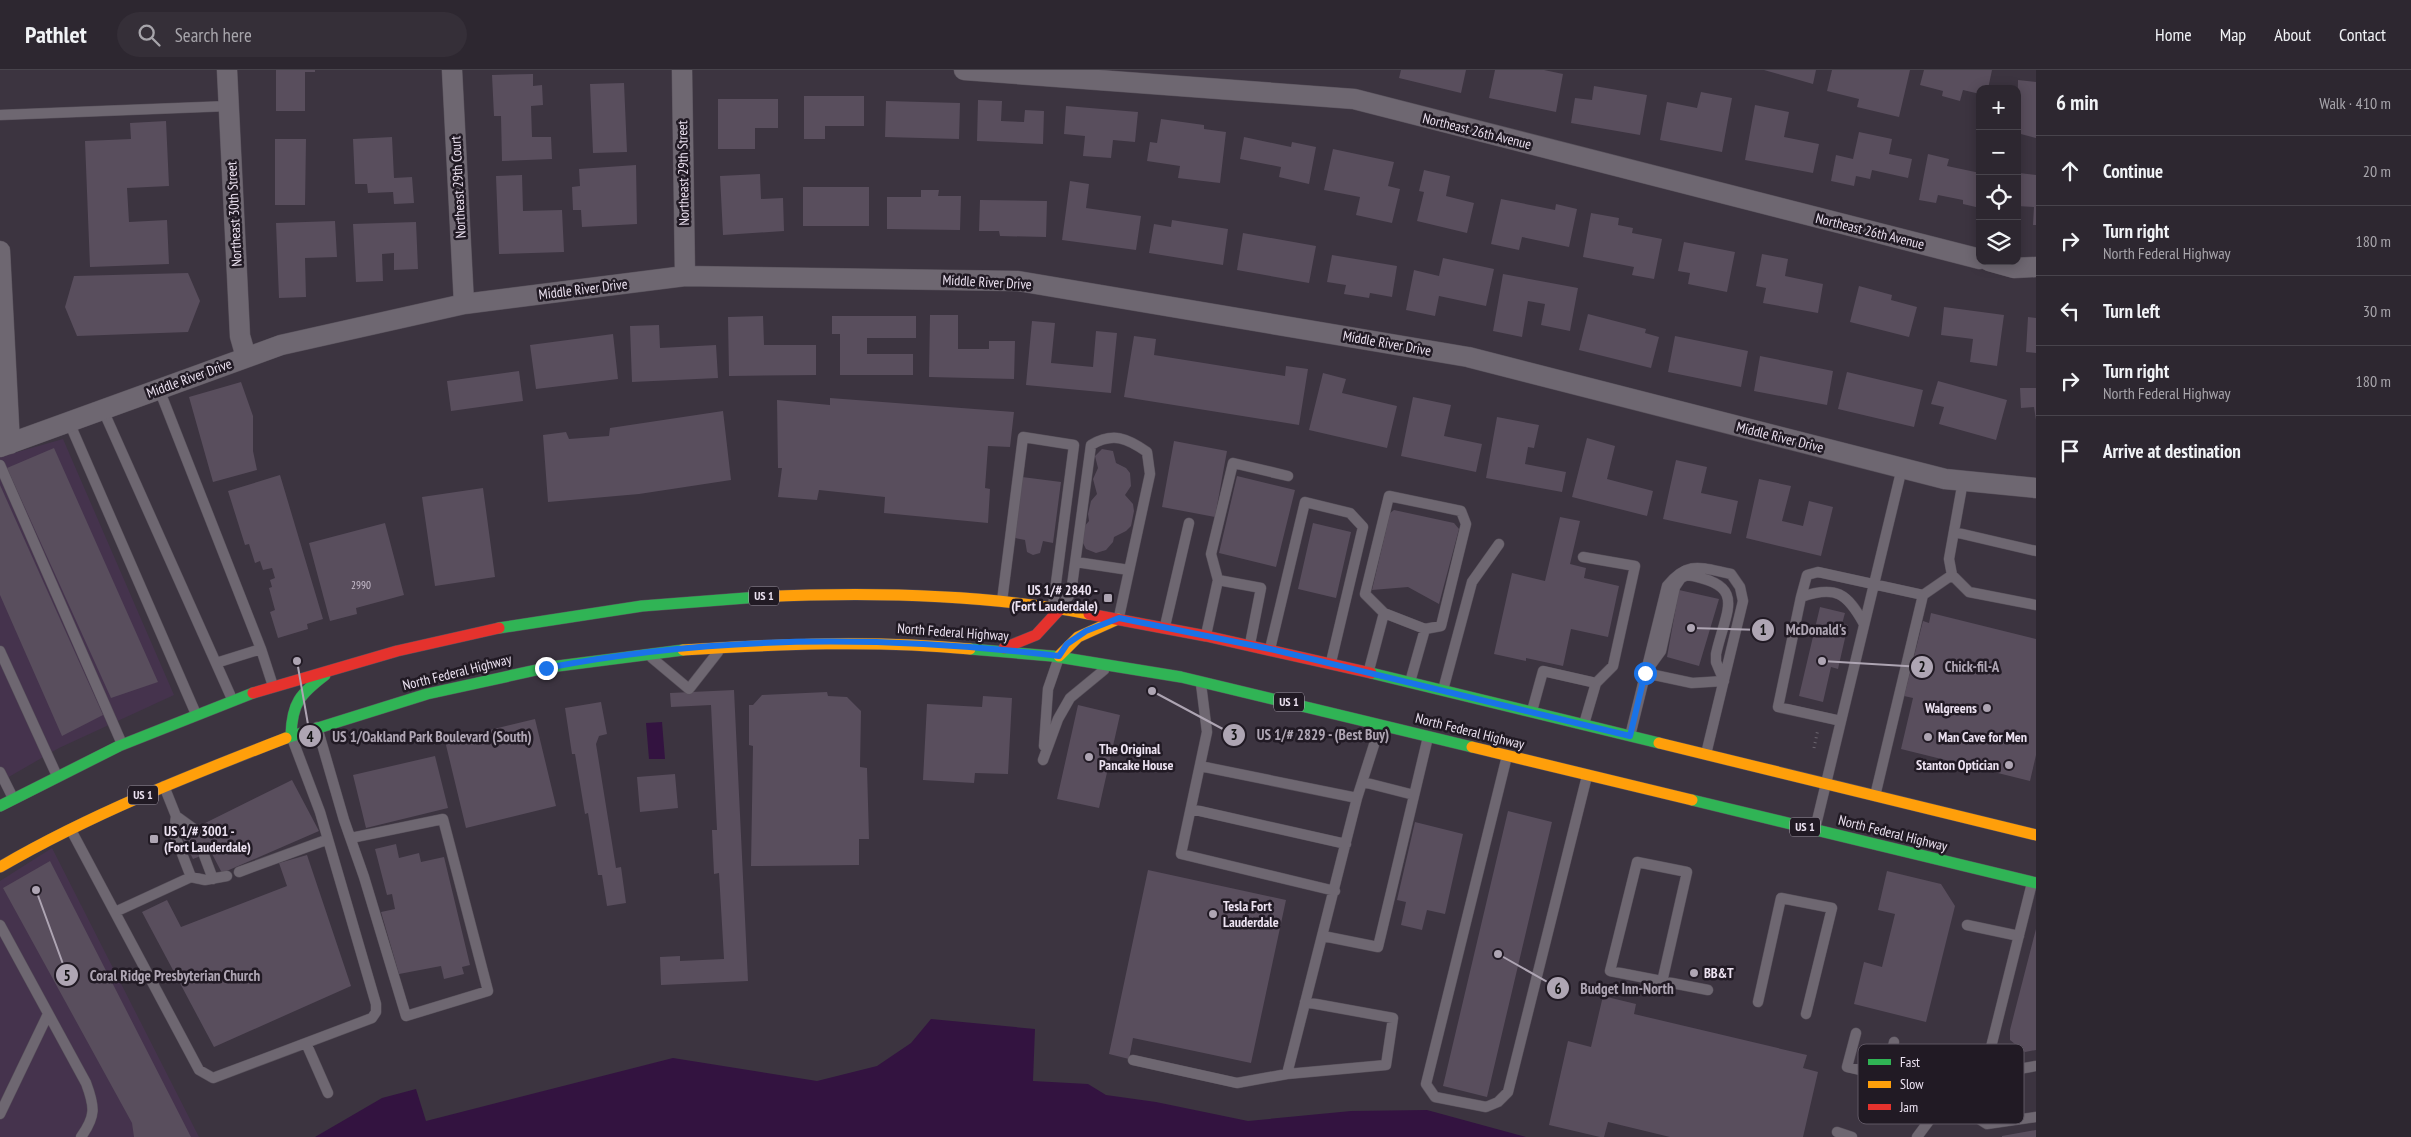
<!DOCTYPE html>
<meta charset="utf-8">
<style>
:root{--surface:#2d2730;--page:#352f38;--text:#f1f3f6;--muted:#a7a5ab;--line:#48444c}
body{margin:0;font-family:"PT Sans Narrow",sans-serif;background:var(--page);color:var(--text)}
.controls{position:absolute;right:15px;top:15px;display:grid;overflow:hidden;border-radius:10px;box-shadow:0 2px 12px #0003}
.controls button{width:45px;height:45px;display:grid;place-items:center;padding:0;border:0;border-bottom:1px solid var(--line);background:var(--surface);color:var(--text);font:25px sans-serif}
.stop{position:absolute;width:15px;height:15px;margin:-11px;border:4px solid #1a73e8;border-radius:50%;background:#fff}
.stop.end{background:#1a73e8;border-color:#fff;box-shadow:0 1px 5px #0008}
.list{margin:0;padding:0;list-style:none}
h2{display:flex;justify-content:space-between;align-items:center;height:65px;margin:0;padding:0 20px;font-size:21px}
h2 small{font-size:16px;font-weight:400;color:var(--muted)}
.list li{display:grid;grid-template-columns:32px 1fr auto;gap:15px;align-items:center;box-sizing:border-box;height:70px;padding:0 20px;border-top:1px solid var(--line)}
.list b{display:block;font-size:19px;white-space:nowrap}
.list p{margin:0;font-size:16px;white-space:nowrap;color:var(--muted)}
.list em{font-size:16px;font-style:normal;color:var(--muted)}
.icon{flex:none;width:28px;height:28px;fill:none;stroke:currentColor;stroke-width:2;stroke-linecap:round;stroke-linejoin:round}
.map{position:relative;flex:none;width:2036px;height:1067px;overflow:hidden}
header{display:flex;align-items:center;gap:30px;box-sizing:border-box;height:70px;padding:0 25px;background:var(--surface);border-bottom:1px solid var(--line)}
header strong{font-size:24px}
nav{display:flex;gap:28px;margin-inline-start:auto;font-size:18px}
.search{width:350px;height:45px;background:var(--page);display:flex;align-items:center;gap:12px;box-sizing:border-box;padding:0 18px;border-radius:28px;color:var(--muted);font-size:19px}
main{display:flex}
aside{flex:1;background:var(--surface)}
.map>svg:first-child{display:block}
.built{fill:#45334d}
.water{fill:#331340}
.building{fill:#594e5d}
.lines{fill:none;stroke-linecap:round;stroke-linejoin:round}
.lane-casing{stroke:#58515b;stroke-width:11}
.street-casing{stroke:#58515b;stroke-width:21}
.fast-casing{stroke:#58515b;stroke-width:12}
.slow-casing{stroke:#58515b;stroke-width:12}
.jam-casing{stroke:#58515b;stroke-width:12}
.path{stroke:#6b646e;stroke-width:3;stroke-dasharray:1 4;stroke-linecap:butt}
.lane{stroke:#6e6771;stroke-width:10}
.street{stroke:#6e6771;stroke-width:20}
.fast{stroke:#30b455;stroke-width:11}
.slow{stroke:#ff9f0a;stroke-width:11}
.jam{stroke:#e5322d;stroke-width:11}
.route{stroke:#1a73e8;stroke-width:6}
.poi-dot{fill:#aea5b3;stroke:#211a24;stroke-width:2}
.labels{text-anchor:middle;stroke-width:5;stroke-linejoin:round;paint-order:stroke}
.number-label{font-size:11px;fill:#c7bdcc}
.shield{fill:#211a24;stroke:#afa6b4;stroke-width:1}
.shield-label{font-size:12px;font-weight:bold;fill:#ece2f1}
.street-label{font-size:14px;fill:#ece2f1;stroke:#211a24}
.poi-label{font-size:14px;font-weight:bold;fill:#ece2f1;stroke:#211a24;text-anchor:start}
.key{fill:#211a24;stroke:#5e5662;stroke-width:1}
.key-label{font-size:14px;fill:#ece2f1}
.leader{fill:none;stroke:#aea5b3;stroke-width:2}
.callout-dot{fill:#aea5b3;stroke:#211a24;stroke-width:2}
.mark-label{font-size:15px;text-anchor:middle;font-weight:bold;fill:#111}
.callout-label{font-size:15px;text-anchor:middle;font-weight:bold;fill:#aea5b3;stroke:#211a24;stroke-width:5;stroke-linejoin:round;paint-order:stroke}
</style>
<header>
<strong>Pathlet</strong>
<div class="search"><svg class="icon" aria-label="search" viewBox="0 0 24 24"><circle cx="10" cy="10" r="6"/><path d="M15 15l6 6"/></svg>Search here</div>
<nav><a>Home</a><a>Map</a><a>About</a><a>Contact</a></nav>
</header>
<main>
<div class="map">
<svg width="2036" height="1067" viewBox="0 0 2036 1067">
<rect width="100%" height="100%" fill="#3c3440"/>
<path class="built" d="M63 369 174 625 59 678 0 712V387Z
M52 778 199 1067H0V811Z"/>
<path class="water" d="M662 652 665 689H649L646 653Z
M931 949 1035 959 1033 1011 1088 1014 1106 1025 1156 1032 1248 1051 1351 1041 1427 1040 1526 1067H315L382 1028 416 1019 426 1051 673 988 817 1011 877 996 911 973Z"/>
<path class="building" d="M276 0H315V2H305V41H276Z
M1401 0H1466L1461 23 1399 8Z
M1495 0H1544L1563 4 1556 42 1489 28Z
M1764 0H1816L1813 14Z
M1832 0H1910L1899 47 1857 37 1859 29 1827 21Z
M1924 0H1992L1988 19H1980V24L1963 20 1960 31 1942 26 1943 21 1920 15Z
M533 4V16L542 15 543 35 531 36 532 67H551L552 89 502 91 501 46H494L492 5Z
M2018 10 2036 12V68L2017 63Z
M624 13 627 82 593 83 590 14Z
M1594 16 1647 25 1640 65 1571 53 1575 28 1592 30Z
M1701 22 1732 28 1722 82 1660 70 1667 32 1697 38Z
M804 26H864V56H825V69H804Z
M718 29H778V58H755V79H718Z
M978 30 1002 31 1001 51 1024 52 1025 40 1044 41 1043 74 977 71Z
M886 31 960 33 959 69 885 67Z
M1755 35 1789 42 1784 67 1819 74 1813 103 1745 90Z
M1066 36 1138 42 1135 72 1113 70 1111 88 1083 86 1085 66 1064 64Z
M1161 49 1204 55V59L1226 62 1220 113 1178 108 1180 96 1147 91 1150 72 1157 73Z
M166 51 169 116 127 118 129 152 167 150 169 194 90 197 85 71 131 69 130 53Z
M1859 62 1892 69 1889 84 1912 89 1908 108 1872 100 1870 109 1856 106 1854 116 1831 111 1836 85 1853 89Z
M392 67 394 108 412 107 414 133 394 134 393 122 368 123 367 114H355L353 69Z
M1244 67 1291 77 1292 72 1316 77 1309 114 1279 107 1281 97 1240 89Z
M275 69H306L305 135H275Z
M1333 79 1394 92 1388 116 1400 119 1392 153 1356 145 1360 127 1324 120Z
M1928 84 1949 89 1947 96 1980 103V138L1963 134V130L1938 125 1936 133 1919 130Z
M636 95 637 154 582 157 581 140H573L572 117 580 116 579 99Z
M1424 100 1450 106 1446 126 1474 133 1467 163 1417 151 1424 122 1419 121Z
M2019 103 2036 105V155H2033L2034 137 2017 136Z
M760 104 761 129 783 128 784 161 723 165 720 106Z
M522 105 523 141 562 140 564 182 499 184 496 106Z
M1070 111 1089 114 1086 138 1141 146 1136 180 1062 170Z
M803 117H869V156H803Z
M921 120H939L938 126H961L960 160 887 159V127H921Z
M1501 129 1555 140 1556 134 1577 139 1569 177 1522 167 1519 180 1491 174Z
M980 130 1047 131 1046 167 1000 166 999 161H979Z
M1591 143 1619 148 1618 155 1633 158 1632 163 1662 169 1654 209 1632 205 1634 197 1583 187Z
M1172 150 1228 159 1223 195 1149 183 1154 154 1171 157Z
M335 151 337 187 305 188 306 227 279 228 276 153Z
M416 152 418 199 394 200V183L382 184 383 211 356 212 353 154Z
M1243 163 1316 176 1309 213 1237 200Z
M1684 172 1735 182 1727 222 1688 214 1690 203 1678 201Z
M1762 184 1788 189 1785 206 1823 214 1818 243 1763 233 1766 218 1756 216Z
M1332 185 1397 196 1392 227 1370 223 1369 228 1344 224 1346 215 1327 212Z
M1443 188 1494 199 1486 236 1439 226 1435 246 1406 240 1414 200 1439 206Z
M188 203 200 231 188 262 77 266 65 237 74 206Z
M1503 204 1578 218 1570 261 1541 255 1545 234 1528 231 1522 267 1493 261Z
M1859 216 1892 225 1891 230 1917 237 1909 267 1850 252Z
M1944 237 2004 245 1997 296 1970 292 1973 269 1941 265Z
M1588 244 1646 259 1645 263 1659 267 1651 298 1579 280Z
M930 245H958V279H989V271H1015L1014 309 929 307Z
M763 246 764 275H816V305L729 306 728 247Z
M832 246H916V268H867V284H913V305H840V264H832Z
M2028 247 2036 248V283L2026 282Z
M1032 251 1055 253 1051 293 1093 297 1096 261 1117 263 1111 323 1026 315Z
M659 255 660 278 716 275 718 308 632 312 630 256Z
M613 264 618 309 536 319 530 275Z
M1134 266 1156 269 1154 285 1285 306 1286 296 1308 299 1299 355 1124 327Z
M1675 266 1748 281 1741 317 1668 302Z
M1760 286 1833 301 1827 335 1754 321Z
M519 301 523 331 451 341 447 311Z
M1847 302 1923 320 1914 357 1838 339Z
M1323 303 1346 309 1342 323 1397 336 1387 378 1309 360Z
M1938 311 2007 330 1996 370 1939 354 1944 337 1931 334Z
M241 312 253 346V381L257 400 213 412 189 327Z
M2020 318H2036V350L2034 337 2021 338Z
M1413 327 1451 335 1444 366 1482 374 1476 402 1401 386Z
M830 328 1014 342 1010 377 988 376 985 418 990 419 988 453 884 443 885 427 819 420 817 430 778 427 782 398H778L777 330 830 335Z
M723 341 731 410 639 424 548 432 543 365 566 362 569 369 609 366 610 358Z
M1497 347 1539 355 1534 378 1528 377 1525 394 1566 402 1562 422 1486 408Z
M1587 368 1615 376 1607 409 1653 421 1647 446 1572 427Z
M1174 371 1227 381 1215 447 1162 437Z
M54 378 158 612 111 628 7 398Z
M1102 379 1113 381 1116 393 1126 398 1130 403 1131 416 1125 425 1133 434 1134 441 1131 456 1126 461 1114 467 1113 472 1106 480 1096 483 1086 479 1081 469 1083 458 1089 451 1088 444 1091 431 1097 424 1093 409 1098 398 1095 386Z
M1676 390 1707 397 1701 423 1738 431 1731 464 1663 449Z
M280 405 323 549 307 554 308 559 278 568 270 542 275 540 269 518 272 517 270 510 275 508 272 498 263 500 260 491 255 493 249 474 245 475 228 421Z
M1237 406 1295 420 1276 497 1219 483Z
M1022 407 1061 412 1053 473 1043 471 1040 483 1033 485 1027 482 1025 470 1015 468Z
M1759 409 1791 416 1782 451 1803 456 1809 431 1833 437 1821 486 1746 468Z
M0 415 103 645 62 666 0 525Z
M483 418 495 507 435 516 422 427Z
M1394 440 1454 453 1459 459 1439 534 1408 517 1372 520 1390 443Z
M1560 447 1580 451 1570 494 1586 498 1584 508 1619 516 1608 567 1571 559 1563 596 1526 588V591L1494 584 1512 503 1545 511Z
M385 453 404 525 356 538 357 544 330 551 309 473Z
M1313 453 1351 462 1336 528 1298 519Z
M1679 520 1719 529 1699 596 1667 587Z
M1820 537 1845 543 1842 554 1848 555 1838 599 1831 597 1823 632 1799 626Z
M1931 543 2036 569V685L2030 711 1901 679 1913 628 1904 626 1923 551 1929 553Z
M734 620 748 911 661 915 660 887 680 886V891L724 889 719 803 714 804 712 760H717L711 635 671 637 670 623Z
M827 622 828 626 847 627 861 641 860 697 867 698 869 769H859V795L751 796 753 676 749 675V635H753L762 625Z
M983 626 1012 628 1008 704 975 703 974 713 923 710 927 634 982 637Z
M601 632 607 664 599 666 596 674 616 798 621 797 626 833 607 836 602 805H598L588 743 585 744 575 684H572L565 638Z
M1078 635 1120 645 1099 738 1057 729Z
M535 649 556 736 466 758 445 671Z
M435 686 448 738 366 758 353 705Z
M675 704 678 738 640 742 637 707Z
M292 710 319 761 222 803 211 782 193 789 181 765Z
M1508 741 1552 752 1487 1027 1443 1016Z
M1415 752 1463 764 1445 844 1427 840 1422 860 1401 855 1406 832 1397 830Z
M396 774 399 788 419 783 421 792 444 787 470 895 462 897 464 904 444 909 441 896 399 904 381 842 395 839 392 824 387 825 375 779Z
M307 785 351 916 214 977 142 842 167 830 181 857 287 816 279 793Z
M50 791 191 1067H134L132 1053 3 818Z
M1148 800 1286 830 1251 993 1133 968 1129 989 1109 984Z
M1887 801 1941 814 1955 836 1926 952 1854 934 1864 892 1882 897 1895 844 1878 840Z
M2036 859V980L2025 982 2010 970V960Z
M1603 926 1636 934 1634 944 1807 985 1803 998 1818 1002 1803 1067H1670L1608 1052 1604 1067H1600L1549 1055 1568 971 1591 977Z
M2036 1060V1067H2002V1066Z"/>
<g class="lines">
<g class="lane-casing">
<path id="lane" d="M0 45 229 36
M159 319 261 579 273 616
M103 340 232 629
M69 352 196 644
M0 395 122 674
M1963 411 1949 489 1952 505 1969 522 2036 535
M1954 462 2036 481
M1583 487 1635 496 1613 596 1596 613
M1076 492 1129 500
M1687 505C1748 515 1726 539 1716 584V592L1724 611 1692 613 1645 603 1661 581 1675 517 1681 508Z
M1218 510 1211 484 1233 393 1288 406
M1801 527 1807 505 1818 502 1923 525 1952 505
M1002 531 1023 367 1074 375 1053 536
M1061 536 1071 523 1091 375C1113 362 1127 368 1147 382L1150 404 1119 547
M1384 543 1365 524 1389 426 1461 441 1466 454 1441 556 1425 559
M1165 556 1189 453
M1206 565 1218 510 1261 518 1250 574
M1270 579 1305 432 1350 443 1363 457 1331 592
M0 581 57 706
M652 588 689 619 718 582
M216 593 261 579
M1369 600 1384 543 1425 559 1410 612
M1201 614 1207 662 1181 784 1335 821
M1443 620 1472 512 1499 474
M1532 641 1543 601 1596 613 1584 654
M1841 651 1778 637 1801 527C1836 515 1847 523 1864 554
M317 657 344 750 364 807 406 946 488 921 443 749 351 768
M1630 666 1667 516C1688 490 1701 498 1731 504L1740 517 1743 531 1706 684
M1044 676 1048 619 1058 590
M1507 686 1426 1014 1435 1027 1486 1037 1498 1032 1508 1022 1587 706
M1043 690 1058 649 1070 628 1104 600
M1200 696 1357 728
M0 702 13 728
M1363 712 1414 725
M164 716 176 746 174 763 191 807
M1875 726 1923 525
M1191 739 1346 774
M176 746 194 759
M1815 759 1902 398
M71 760 199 1000 213 1008 372 948 376 942V934L320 742 292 668
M204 785 213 809
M239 802 326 770
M2032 813 1984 1005 2036 996
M115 842 191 807 205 810 227 806
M0 855 86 1013C95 1037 96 1046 81 1067
M1967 855 2019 866
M1323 866 1378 877 1428 667
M1662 912 1687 802 1637 792 1610 901 1708 920
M1305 932 1393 948 1386 995 1287 1004 1357 728 1380 656
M1758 932 1781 828 1832 838 1806 944
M1856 963 1847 997 1887 1006 1894 972
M306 973 328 1023
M1133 990 1237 1013 1287 1004
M1984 1005 1946 1028 1987 1054 2036 1047
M0 1044 48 944
M1837 1062 1852 1067
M1917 1067 1946 1028 1937 1010 1936 983"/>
</g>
<g class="street-casing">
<path id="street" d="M227 0 240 266 246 287
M452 0 464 234
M682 0 685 206
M964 0 1354 29 1980 189
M0 181 10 374
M1989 191 2014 198 2036 197
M0 377 281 275 464 234 685 206 1018 211 1468 287 1945 409 2036 418"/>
</g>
<g class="fast-casing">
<path id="fast" d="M499 558 642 536 759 527
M970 579 1052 586 1181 607 1472 677
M1371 603 1659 673
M291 665C292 633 300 624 325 605
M286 668 427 624 550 597 683 580
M1692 730 2036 813
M0 736 119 676 253 623"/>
</g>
<g class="slow-casing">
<path id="slow" d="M759 527C864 522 984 524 1089 544
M683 580C779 574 874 570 970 579
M1059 586 1078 567 1118 549
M1659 673 2036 765
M1472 677 1692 730
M0 797C91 744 188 706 286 668"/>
</g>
<g class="jam-casing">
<path id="jam" d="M1089 544 1206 566 1371 603
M1004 578 1036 565 1059 540
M253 623 397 581 499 558"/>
</g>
<path class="path" d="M1814 678 1818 659"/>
<use href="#lane" class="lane"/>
<use href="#street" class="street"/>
<use href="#fast" class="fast"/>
<use href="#slow" class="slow"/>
<use href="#jam" class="jam"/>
</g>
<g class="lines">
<path class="route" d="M546 598C715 565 888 565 1059 586L1067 574 1086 561 1119 548 1270 579 1630 666 1645 603"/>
</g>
<g class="poi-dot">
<rect x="1103" y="523" width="10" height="10" rx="2.5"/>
<circle cx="1987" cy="638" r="5"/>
<circle cx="1928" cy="667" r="5"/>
<circle cx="1089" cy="687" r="5"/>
<circle cx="2009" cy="695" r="5"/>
<rect x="149" y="764" width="10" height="10" rx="2.5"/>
<circle cx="1213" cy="844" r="5"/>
<circle cx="1694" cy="903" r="5"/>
</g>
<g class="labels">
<g class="number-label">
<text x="361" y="519">2990</text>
</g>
<g class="shield">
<rect x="749" y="516.5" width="30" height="19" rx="4"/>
<rect x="1274" y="622.5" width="30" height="19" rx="4"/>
<rect x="128" y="715.5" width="30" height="19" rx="4"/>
<rect x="1790" y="747.5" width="30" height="19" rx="4"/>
</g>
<g class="shield-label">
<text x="764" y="530">US 1</text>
<text x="1289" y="636">US 1</text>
<text x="143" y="729">US 1</text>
<text x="1805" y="761">US 1</text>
</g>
<g class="street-label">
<text transform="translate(1477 61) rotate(14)" y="5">Northeast 26th Avenue</text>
<text transform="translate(683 103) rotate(-91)" y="5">Northeast 29th Street</text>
<text transform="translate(458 117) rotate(-93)" y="5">Northeast 29th Court</text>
<text transform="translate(234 144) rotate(-93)" y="5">Northeast 30th Street</text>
<text transform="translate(1870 161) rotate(14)" y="5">Northeast 26th Avenue</text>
<text transform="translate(987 212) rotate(3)" y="5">Middle River Drive</text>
<text transform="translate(583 219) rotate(-7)" y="5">Middle River Drive</text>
<text transform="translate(1387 273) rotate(10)" y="5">Middle River Drive</text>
<text transform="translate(189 308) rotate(-20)" y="5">Middle River Drive</text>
<text transform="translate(1780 367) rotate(14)" y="5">Middle River Drive</text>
<text transform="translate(953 562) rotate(4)" y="5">North Federal Highway</text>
<text transform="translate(457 602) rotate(-14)" y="5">North Federal Highway</text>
<text transform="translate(1470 661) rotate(14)" y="5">North Federal Highway</text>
<text transform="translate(1893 763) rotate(14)" y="5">North Federal Highway</text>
</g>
<g class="poi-label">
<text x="1098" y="525" text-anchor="end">US 1/# 2840 -<tspan x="1098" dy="16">(Fort Lauderdale)</tspan></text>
<text x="1977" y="643" text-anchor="end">Walgreens</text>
<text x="1938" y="672">Man Cave for Men</text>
<text x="1099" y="684">The Original<tspan x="1099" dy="16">Pancake House</tspan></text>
<text x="1999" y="700" text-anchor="end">Stanton Optician</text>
<text x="164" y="766">US 1/# 3001 -<tspan x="164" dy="16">(Fort Lauderdale)</tspan></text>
<text x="1223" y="841">Tesla Fort<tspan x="1223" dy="16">Lauderdale</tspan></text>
<text x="1704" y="908">BB&amp;T</text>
</g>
</g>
<rect x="1858" y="974" width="166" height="80" rx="8" class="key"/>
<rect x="1868" y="989" width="23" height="6" fill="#30b455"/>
<rect x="1868" y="1011" width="23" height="7" fill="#ff9f0a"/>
<rect x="1868" y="1034" width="23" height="6" fill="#e5322d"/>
<g class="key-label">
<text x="1900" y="997">Fast</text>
<text x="1900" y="1019">Slow</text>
<text x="1900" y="1042">Jam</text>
</g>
<path class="leader" d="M1691 558L1763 560M1822 591L1922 597M1152 621L1234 665M297 591L310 666M36 820L67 905M1498 884L1558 918"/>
<g class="callout-dot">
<circle cx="1691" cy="558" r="5"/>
<circle cx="1822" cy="591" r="5"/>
<circle cx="1152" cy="621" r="5"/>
<circle cx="297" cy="591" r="5"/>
<circle cx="36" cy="820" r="5"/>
<circle cx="1498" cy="884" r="5"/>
<circle cx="1763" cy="560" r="12"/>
<circle cx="1922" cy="597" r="12"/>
<circle cx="1234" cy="665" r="12"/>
<circle cx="310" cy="666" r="12"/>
<circle cx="67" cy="905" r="12"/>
<circle cx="1558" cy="918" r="12"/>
</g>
<g class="mark-label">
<text x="1763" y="565">1</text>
<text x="1922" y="602">2</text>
<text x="1234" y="670">3</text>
<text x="310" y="672">4</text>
<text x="67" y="911">5</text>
<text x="1558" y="924">6</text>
</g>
<g class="callout-label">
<text x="1816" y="565">McDonald's</text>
<text x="1972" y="602">Chick-fil-A</text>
<text x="1323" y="670">US 1/# 2829 - (Best Buy)</text>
<text x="432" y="672">US 1/Oakland Park Boulevard (South)</text>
<text x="175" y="911">Coral Ridge Presbyterian Church</text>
<text x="1627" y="924">Budget Inn-North</text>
</g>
</svg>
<div class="controls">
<button>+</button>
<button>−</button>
<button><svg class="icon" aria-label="locate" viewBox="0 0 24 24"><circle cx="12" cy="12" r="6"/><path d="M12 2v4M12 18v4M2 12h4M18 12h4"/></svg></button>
<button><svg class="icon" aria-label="layers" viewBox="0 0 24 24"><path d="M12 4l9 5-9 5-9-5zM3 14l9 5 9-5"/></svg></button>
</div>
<div class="stop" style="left:1645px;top:603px"></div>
<div class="stop end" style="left:546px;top:598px"></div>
</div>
<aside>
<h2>6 min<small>Walk · 410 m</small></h2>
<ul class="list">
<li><svg class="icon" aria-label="ahead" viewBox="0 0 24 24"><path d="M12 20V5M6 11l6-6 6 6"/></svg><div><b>Continue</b></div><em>20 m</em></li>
<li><svg class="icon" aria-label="right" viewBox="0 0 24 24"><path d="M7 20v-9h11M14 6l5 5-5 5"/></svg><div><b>Turn right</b><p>North Federal Highway</p></div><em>180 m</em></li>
<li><svg class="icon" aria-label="left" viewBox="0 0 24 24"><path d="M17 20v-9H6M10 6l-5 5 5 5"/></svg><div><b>Turn left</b></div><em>30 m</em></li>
<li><svg class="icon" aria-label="right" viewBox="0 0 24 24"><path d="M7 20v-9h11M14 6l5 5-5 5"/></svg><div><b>Turn right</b><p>North Federal Highway</p></div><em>180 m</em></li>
<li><svg class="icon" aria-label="arrive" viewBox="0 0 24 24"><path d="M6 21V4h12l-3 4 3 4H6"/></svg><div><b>Arrive at destination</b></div></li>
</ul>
</aside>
</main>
